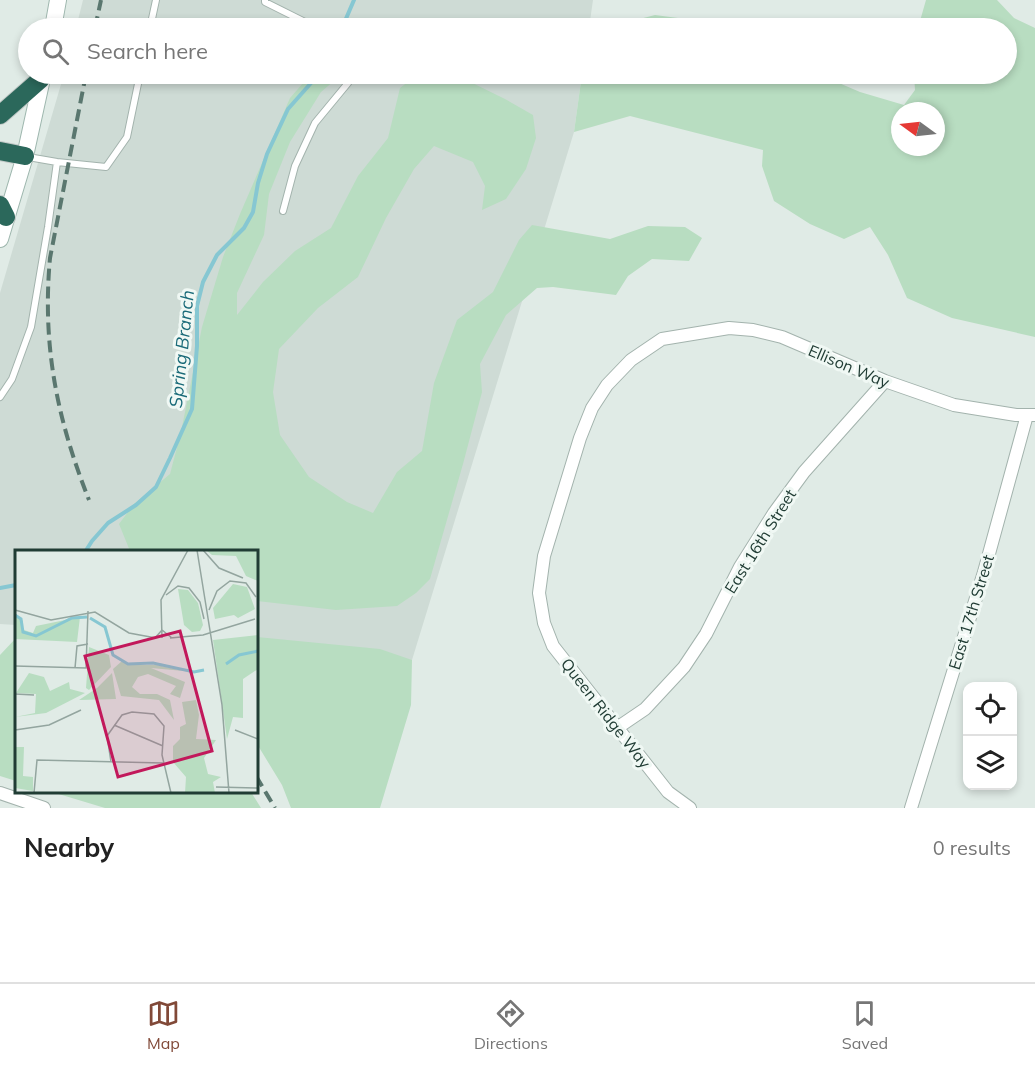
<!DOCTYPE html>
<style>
:root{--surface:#fff;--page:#f2f2f2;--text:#222;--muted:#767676;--line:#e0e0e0;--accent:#814938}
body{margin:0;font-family:Mulish,sans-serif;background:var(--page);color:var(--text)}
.controls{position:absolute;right:18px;bottom:18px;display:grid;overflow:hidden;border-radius:12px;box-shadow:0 3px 9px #0003}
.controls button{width:54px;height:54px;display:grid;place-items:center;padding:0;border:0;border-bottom:2px solid var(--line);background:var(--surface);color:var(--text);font:30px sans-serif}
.compass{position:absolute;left:891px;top:102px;width:54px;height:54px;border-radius:50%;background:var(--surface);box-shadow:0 3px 9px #0003;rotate:285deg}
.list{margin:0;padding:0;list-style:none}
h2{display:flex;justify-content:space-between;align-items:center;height:78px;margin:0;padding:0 24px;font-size:26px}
h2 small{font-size:20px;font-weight:400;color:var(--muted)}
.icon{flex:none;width:33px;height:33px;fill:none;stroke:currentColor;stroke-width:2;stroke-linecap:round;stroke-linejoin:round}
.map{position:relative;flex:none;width:1035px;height:808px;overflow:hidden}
.search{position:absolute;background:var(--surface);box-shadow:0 3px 9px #0003;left:18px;right:18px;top:18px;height:66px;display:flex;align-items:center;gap:15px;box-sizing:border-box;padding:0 21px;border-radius:33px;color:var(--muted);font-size:22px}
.sheet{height:174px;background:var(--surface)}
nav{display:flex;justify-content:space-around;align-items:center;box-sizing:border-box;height:84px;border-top:2px solid var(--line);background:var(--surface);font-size:16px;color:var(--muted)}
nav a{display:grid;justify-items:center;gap:3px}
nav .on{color:var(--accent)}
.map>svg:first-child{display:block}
.built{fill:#cedbd5}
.green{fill:#b8ddc1;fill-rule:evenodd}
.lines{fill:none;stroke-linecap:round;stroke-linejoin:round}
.stream{stroke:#86c7d2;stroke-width:4}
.lane-casing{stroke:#a3b3ad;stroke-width:8}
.street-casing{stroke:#a3b3ad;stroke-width:14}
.secondary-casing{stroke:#9eb7ae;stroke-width:18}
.highway-casing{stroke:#c1c8c6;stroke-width:20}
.lane{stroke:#fff;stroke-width:6}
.street{stroke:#fff;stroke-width:12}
.secondary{stroke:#fff;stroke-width:16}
.highway{stroke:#2b685b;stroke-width:18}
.rail{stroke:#5a776f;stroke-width:4;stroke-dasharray:12 6;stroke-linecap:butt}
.labels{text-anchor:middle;stroke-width:6;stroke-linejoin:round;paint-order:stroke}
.street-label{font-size:16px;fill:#203c34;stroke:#f0f8f4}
.water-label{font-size:18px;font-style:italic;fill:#196a78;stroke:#f0f8f4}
.inset-river{fill:none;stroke:#86c7d2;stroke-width:3}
.inset-road{fill:none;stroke:#93a59f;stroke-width:1.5}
.view{fill:#c2185b;fill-opacity:0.15;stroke:#c2185b;stroke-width:3}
.inset-edge{fill:none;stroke:#203c34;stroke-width:3}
</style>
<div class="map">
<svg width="1035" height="808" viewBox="0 0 1035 808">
<rect width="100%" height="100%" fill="#e0ebe6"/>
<path class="built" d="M83 0H593L589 28H76Z
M64 74H582L574 132 412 660 257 646 256 552H16V625L0 624V293Z"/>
<path class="green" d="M926 0H997L1014 18 1035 28V337L952 318 907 298 888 255 870 227 844 239 810 224 774 201 762 166 763 150 630 116 574 132 582 74H818L860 92 904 105 915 90 914 74H1006V28H918ZM900 111H936V147H900Z
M655 15 716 23 726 28H589L590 19 620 24Z
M311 74H342L321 92 290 142 269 194 264 235 237 293V315L263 282 295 251 331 228 358 176 388 138 400 88 418 74H454L505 99 533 115 536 138 526 169 506 199 482 210 485 186 473 162 434 146 414 169 386 218 358 277 318 308 279 349 273 392 280 435 309 477 347 502 373 513 397 472 422 451 434 383 457 320 493 292 519 240 532 225 610 239 648 226 685 227 702 238 689 261 652 259 628 276 616 295 553 287 537 288 506 315 480 364 482 392 463 464 430 579 416 593 397 606 336 610 257 601 256 552 130 551 119 524 134 504 170 474 181 432 202 327 223 257 240 214 290 98Z
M257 637 380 649 412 660 411 705 380 808H291L282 785 257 744Z
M16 638V781L0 776V655Z
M52 792H251L261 808H105Z"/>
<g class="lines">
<path class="stream" d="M342 28 354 0
M85 552 92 541 108 523 136 505 156 487 170 458 192 409 197 346V306L203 282 217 255 244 228 253 212 258 183 267 154 288 109 319 74
M0 588 16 585"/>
<g class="lane-casing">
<path id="lane" d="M265 0V2L317 28
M150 28 156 0
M28 157 57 162 106 167 127 137 140 74
M283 211 295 166 315 123 348 83 353 74
M0 397 12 379 31 327 48 227 57 162"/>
</g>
<g class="street-casing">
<path id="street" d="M617 728 645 709 684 667 706 634 740 567 774 513 804 472 885 381
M0 793 44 808
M690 808 668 792 553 646 544 623 539 593 544 556 580 438 592 408 607 385 631 360 662 339 729 328 753 330 782 337 885 381 954 405 1016 415H1035
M911 808 984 572 1027 415"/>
</g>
<g class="secondary-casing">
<path id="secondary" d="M53 28 58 0
M0 239 25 156 43 74"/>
</g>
<g class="highway-casing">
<path id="highway" d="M0 115 41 79
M0 151 25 156
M0 205 6 217"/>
</g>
<use href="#lane" class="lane"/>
<use href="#street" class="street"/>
<use href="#secondary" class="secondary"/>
<use href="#highway" class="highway"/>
<path class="rail" d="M95 28 101 0
M86 74 50 258C42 346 57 419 89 500
M256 776 275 808"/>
</g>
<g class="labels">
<g class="street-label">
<text transform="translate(849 366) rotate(23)" y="6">Ellison Way</text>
<text transform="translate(760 541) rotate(-58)" y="6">East 16th Street</text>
<text transform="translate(971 612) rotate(-73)" y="6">East 17th Street</text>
<text transform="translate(606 713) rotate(52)" y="6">Queen Ridge Way</text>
</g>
<g class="water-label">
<text transform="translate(182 349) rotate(-84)" y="6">Spring Branch</text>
</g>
</g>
<g transform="translate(15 550)">
<rect width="243" height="243" fill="#e0ebe6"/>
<path d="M191 0H243V31L231 26 221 6 197 5ZM218 34 232 37 240 59 223 68 219 65 200 69 198 58ZM163 39 173 40 183 53 188 75 185 81 177 82 169 75ZM0 64 8 71 6 79 18 83 21 76 65 67 62 92 0 89ZM243 85V119L228 129V168L218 167 212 189 198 90ZM74 97 94 105 96 117 74 140 71 138ZM107 111 115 115H142L169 121 136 118 170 132 165 148 155 144 161 136 133 124 123 127 117 137 125 144H142L155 150 159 170 144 150 106 146 98 119ZM14 123 29 127 35 141 54 132 55 139 70 143 31 163 0 167 20 163 21 144 1 143ZM97 123 101 149 64 150 82 138ZM181 150 184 165 181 189 201 190 189 208 193 224 206 227 198 232 200 243H170L171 227 158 212V196L165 189V177L171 174 167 152ZM0 197H9L8 226 18 227V241L0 238Z" fill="#b8ddc1"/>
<path class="inset-river" d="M0 65 6 69 8 82 21 86 57 68 72 67M75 68 90 77 98 105 113 114 138 113 179 122 189 120M211 114 224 105 243 101"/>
<path class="inset-road" d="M182 0 207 155 214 243M188 0 204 18 228 28M151 45 163 36 174 38 185 52 189 69M0 60 36 70 80 62 114 83 141 88M194 60 202 41 215 31 231 33 241 47M140 88 147 80 157 88M147 88 146 50 173 0M155 88 188 85 240 69M0 116 71 118 73 61M60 118 62 96 73 94M0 144 19 145M99 175 148 196M0 180 34 175 66 160M220 180 243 189M96 212 92 186 107 165 117 162 139 164 149 176 147 205 156 243M201 237 243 238M19 243 22 210 148 213"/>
<path class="view" d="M165 81 197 201 103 227 70 106Z"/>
<rect width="243" height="243" class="inset-edge"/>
</g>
</svg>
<div class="controls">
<button><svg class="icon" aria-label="locate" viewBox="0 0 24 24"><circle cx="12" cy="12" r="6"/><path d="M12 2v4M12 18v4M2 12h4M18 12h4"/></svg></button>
<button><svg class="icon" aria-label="layers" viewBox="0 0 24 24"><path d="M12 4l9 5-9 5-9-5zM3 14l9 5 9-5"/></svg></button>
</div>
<svg class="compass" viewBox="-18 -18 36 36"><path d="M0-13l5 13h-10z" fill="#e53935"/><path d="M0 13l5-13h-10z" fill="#767676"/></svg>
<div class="search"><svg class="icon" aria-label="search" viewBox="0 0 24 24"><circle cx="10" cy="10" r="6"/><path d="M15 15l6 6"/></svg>Search here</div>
</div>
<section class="sheet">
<h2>Nearby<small>0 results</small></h2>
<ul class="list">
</ul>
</section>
<nav>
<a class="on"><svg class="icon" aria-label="map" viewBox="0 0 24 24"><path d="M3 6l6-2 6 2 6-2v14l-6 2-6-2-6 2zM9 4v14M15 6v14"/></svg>Map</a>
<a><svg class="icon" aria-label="directions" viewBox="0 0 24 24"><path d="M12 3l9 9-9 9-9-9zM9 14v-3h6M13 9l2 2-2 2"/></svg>Directions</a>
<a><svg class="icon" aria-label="saved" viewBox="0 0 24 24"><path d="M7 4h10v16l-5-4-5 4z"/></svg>Saved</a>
</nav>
